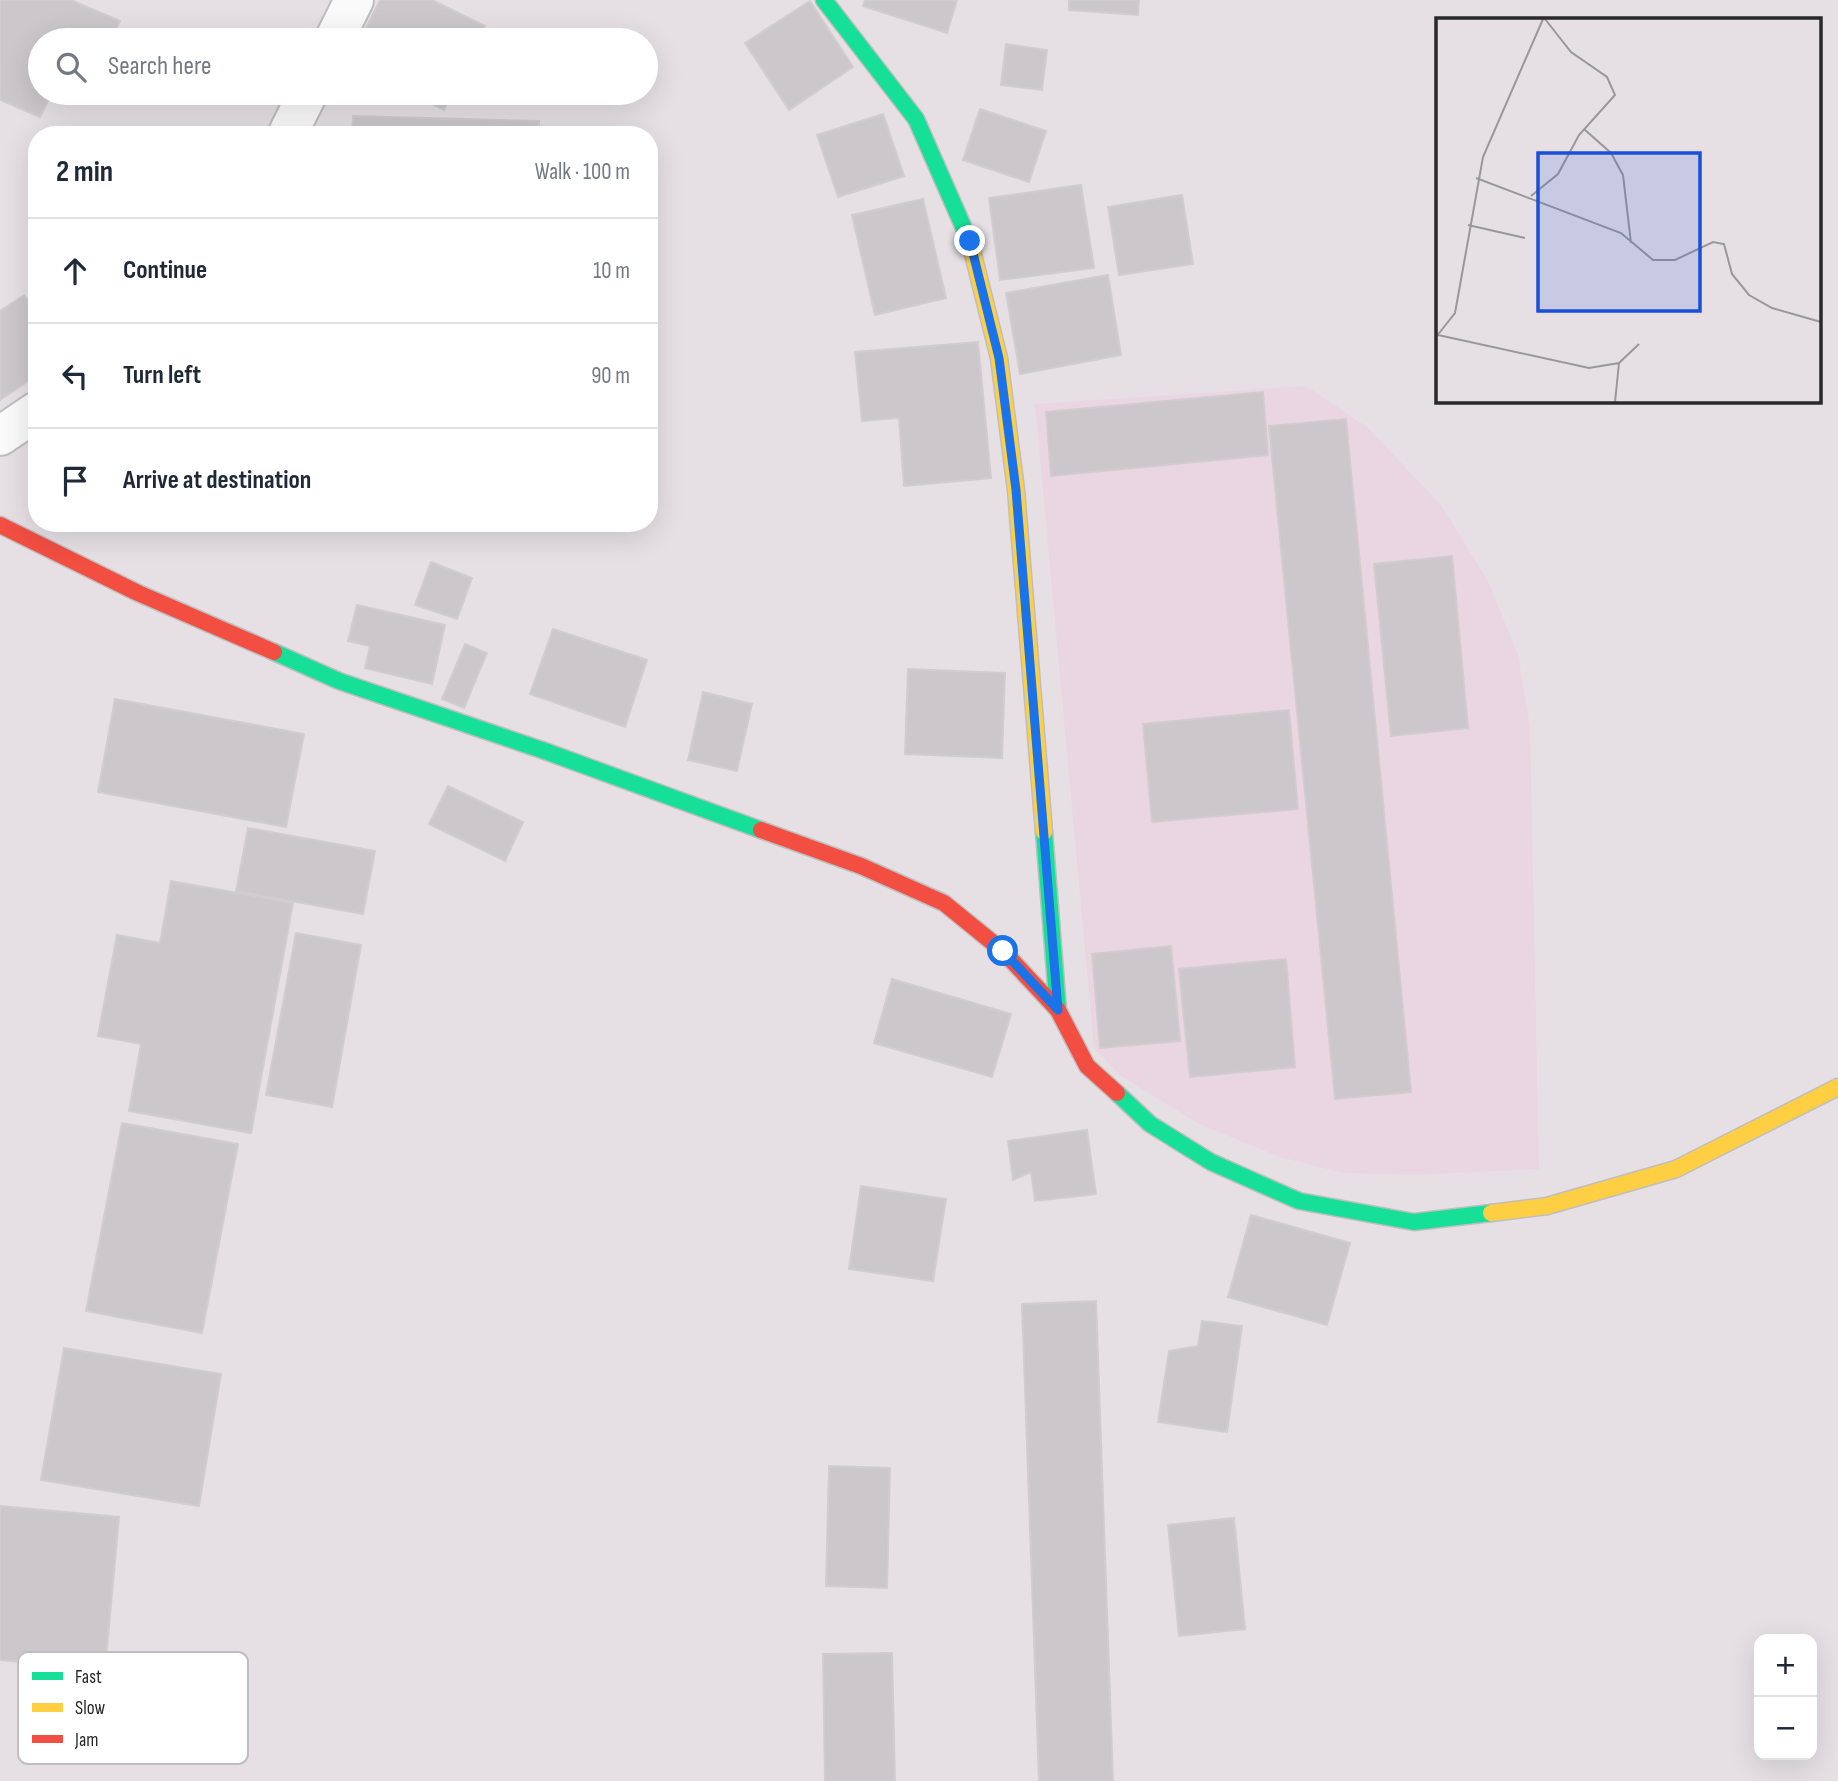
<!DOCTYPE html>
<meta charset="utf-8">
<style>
:root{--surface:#fff;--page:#f2f2f3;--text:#1f2937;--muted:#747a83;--line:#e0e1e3}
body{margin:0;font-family:"Sofia Sans Condensed",sans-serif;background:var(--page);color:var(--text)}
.controls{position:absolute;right:21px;bottom:21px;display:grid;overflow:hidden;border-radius:14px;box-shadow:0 7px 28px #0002}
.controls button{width:63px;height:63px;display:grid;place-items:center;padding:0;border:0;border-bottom:2px solid var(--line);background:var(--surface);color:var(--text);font:35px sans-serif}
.stop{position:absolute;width:21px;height:21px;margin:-16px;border:5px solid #1a73e8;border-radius:50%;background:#fff}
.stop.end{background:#1a73e8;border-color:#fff;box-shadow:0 2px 7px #0008}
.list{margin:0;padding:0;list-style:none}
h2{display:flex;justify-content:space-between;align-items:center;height:91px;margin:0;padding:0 28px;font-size:30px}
h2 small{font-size:23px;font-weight:400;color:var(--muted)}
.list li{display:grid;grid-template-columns:46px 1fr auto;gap:21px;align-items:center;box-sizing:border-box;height:105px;padding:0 28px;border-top:2px solid var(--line)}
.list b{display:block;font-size:26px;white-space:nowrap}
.list em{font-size:23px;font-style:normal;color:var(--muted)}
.icon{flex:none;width:38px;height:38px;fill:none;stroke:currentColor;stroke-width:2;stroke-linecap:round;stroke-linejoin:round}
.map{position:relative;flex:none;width:1838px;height:1781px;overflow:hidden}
.search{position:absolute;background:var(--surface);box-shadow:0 7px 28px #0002;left:28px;top:28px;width:630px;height:77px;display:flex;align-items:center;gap:18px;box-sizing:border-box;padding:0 24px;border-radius:38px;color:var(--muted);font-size:26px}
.panel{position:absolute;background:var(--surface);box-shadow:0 7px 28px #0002;left:28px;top:126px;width:630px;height:406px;border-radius:28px}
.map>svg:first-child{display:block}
.education{fill:#e9d6e0}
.building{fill:#ccc7ca;stroke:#d2cccf;stroke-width:2}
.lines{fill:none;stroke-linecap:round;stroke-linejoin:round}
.street-casing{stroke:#bfbebf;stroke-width:42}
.fast-casing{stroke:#bfbebf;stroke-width:19}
.slow-casing{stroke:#bfbebf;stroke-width:19}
.jam-casing{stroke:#bfbebf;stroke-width:19}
.street{stroke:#fbfafb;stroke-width:38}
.fast{stroke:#16e098;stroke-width:16}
.slow{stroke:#ffcf43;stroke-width:16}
.jam{stroke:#f24e42;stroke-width:16}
.route{stroke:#1a73e8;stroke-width:9}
.inset-road{fill:none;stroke:#9a9799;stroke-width:2}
.view{fill:#1d4ed8;fill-opacity:0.15;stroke:#1d4ed8;stroke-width:3.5}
.inset-edge{fill:none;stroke:#292929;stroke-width:3.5}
.key{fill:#fff;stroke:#bfbfbf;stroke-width:2}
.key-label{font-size:19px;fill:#292929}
</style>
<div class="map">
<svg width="1838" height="1781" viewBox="0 0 1838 1781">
<rect width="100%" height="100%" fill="#e6e0e4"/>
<path class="education" d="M1306 386 1367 427 1441 505 1488 581 1518 655 1530 727 1539 1169 1416 1175 1343 1173 1280 1157 1199 1124 1121 1076 1094 1048 1035 404Z"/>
<path class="building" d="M0 0H71L120 21 111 40H40V93H52L40 117 0 100Z
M380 0H432L485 26 478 40H360Z
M865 0H957L947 33 863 6Z
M1069 0H1139L1138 15 1069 10Z
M810 1 853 67 789 110 745 43Z
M1006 44 1047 50 1042 90 1001 85Z
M410 93H452L444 110Z
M980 109 1046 131 1029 182 963 160Z
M883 114 904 176 838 197 817 135Z
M353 116 539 121V135H352Z
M1081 185 1094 268 1000 280 989 198Z
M1182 195 1193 264 1119 275 1108 207Z
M923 199 946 298 875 315 852 215Z
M1108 275 1121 355 1020 374 1006 293Z
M24 295 37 313V375L0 400V311Z
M978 342 991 478 904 486 899 418 862 421 855 352Z
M1263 392 1268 455 1051 476 1046 412Z
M1346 419 1411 1092 1335 1099 1269 426Z
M1452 556 1468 728 1391 736 1374 564Z
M431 562 472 578 457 619 415 605Z
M357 605 445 625 432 684 365 668 370 646 348 641Z
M553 629 647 660 625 727 530 694Z
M465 644 487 653 464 708 442 699Z
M908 669 1005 673 1002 758 905 754Z
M703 692 752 704 737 771 688 760Z
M115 699 304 734 286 827 98 792Z
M1289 710 1298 809 1152 822 1143 724Z
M448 786 523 822 505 861 429 824Z
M248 828 375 851 363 914 236 891Z
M171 881 293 903 251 1133 129 1111 141 1044 98 1036 117 935 160 943Z
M296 933 361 945 332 1107 266 1095Z
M1171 946 1180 1041 1100 1048 1092 954Z
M1286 959 1295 1067 1190 1077 1179 969Z
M892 979 1011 1014 992 1077 874 1043Z
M122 1123 238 1144 202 1333 86 1311Z
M1087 1130 1096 1194 1035 1201 1031 1172 1013 1180 1008 1141Z
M861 1186 946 1199 933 1281 849 1269Z
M1251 1215 1350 1243 1327 1325 1228 1297Z
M1096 1301 1113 1781H1039L1022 1304Z
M1202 1321 1242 1326 1227 1432 1158 1422 1169 1351 1198 1346Z
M64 1348 221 1374 199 1506 41 1480Z
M829 1466 890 1468 887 1588 826 1586Z
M0 1506 119 1517 105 1670 0 1660Z
M1234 1518 1245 1629 1179 1636 1168 1525Z
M892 1653 895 1781H825L823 1654Z"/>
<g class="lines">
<g class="street-casing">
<path id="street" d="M334 40 354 0
M287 135 308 93
M0 436 37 411"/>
</g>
<g class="fast-casing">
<path id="fast" d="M824 0 916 119 970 242
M274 652 339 681 542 750 761 830
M1044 832 1058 1010
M1117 1093 1150 1124 1211 1162 1299 1201 1414 1222 1491 1213"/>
</g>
<g class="slow-casing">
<path id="slow" d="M970 242 999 358 1016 490 1044 832
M1491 1213 1547 1206 1676 1169 1838 1087"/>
</g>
<g class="jam-casing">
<path id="jam" d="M0 525 138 593 274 652
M761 830 861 866 944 903 1003 951 1058 1010 1087 1066 1117 1093"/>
</g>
<use href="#street" class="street"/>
<use href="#fast" class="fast"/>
<use href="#slow" class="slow"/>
<use href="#jam" class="jam"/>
</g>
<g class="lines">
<path class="route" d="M970 241 999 358 1016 490 1058 1010 1003 951"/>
</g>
<g transform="translate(1436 18)">
<rect width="385" height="385" fill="#e6e0e4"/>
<path class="inset-road" d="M148 111 175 135 187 157 195 225M40 160 185 215 217 242H239L277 224 288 226 296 256 313 277 336 290 385 304M95 178 122 156 143 117 179 77 171 59 135 34 109 1M32 207 89 220M2 317 153 350 183 345 203 326M0 319 19 295 47 139 107 1M179 384 183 345"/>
<path class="view" d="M102 135H264V293H102Z"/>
<rect width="385" height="385" class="inset-edge"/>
</g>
<rect x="18" y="1652" width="230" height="112" rx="10" class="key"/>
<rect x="32" y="1672" width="31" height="8" fill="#16e098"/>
<rect x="32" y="1703" width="31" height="9" fill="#ffcf43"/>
<rect x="32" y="1735" width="31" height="8" fill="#f24e42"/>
<g class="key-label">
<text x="75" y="1683">Fast</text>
<text x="75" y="1714">Slow</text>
<text x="75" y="1746">Jam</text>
</g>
</svg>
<div class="controls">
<button>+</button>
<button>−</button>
</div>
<div class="stop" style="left:1003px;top:951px"></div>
<div class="stop end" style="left:970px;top:241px"></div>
<div class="search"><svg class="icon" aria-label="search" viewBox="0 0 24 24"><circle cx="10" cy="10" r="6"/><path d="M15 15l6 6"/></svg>Search here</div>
<section class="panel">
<h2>2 min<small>Walk · 100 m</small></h2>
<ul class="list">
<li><svg class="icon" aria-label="ahead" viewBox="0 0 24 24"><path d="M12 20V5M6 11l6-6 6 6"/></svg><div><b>Continue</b></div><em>10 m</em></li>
<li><svg class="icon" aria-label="left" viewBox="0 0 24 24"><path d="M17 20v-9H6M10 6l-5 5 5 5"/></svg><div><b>Turn left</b></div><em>90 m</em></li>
<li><svg class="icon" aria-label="arrive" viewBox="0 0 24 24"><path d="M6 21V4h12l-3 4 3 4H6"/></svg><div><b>Arrive at destination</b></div></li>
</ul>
</section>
</div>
